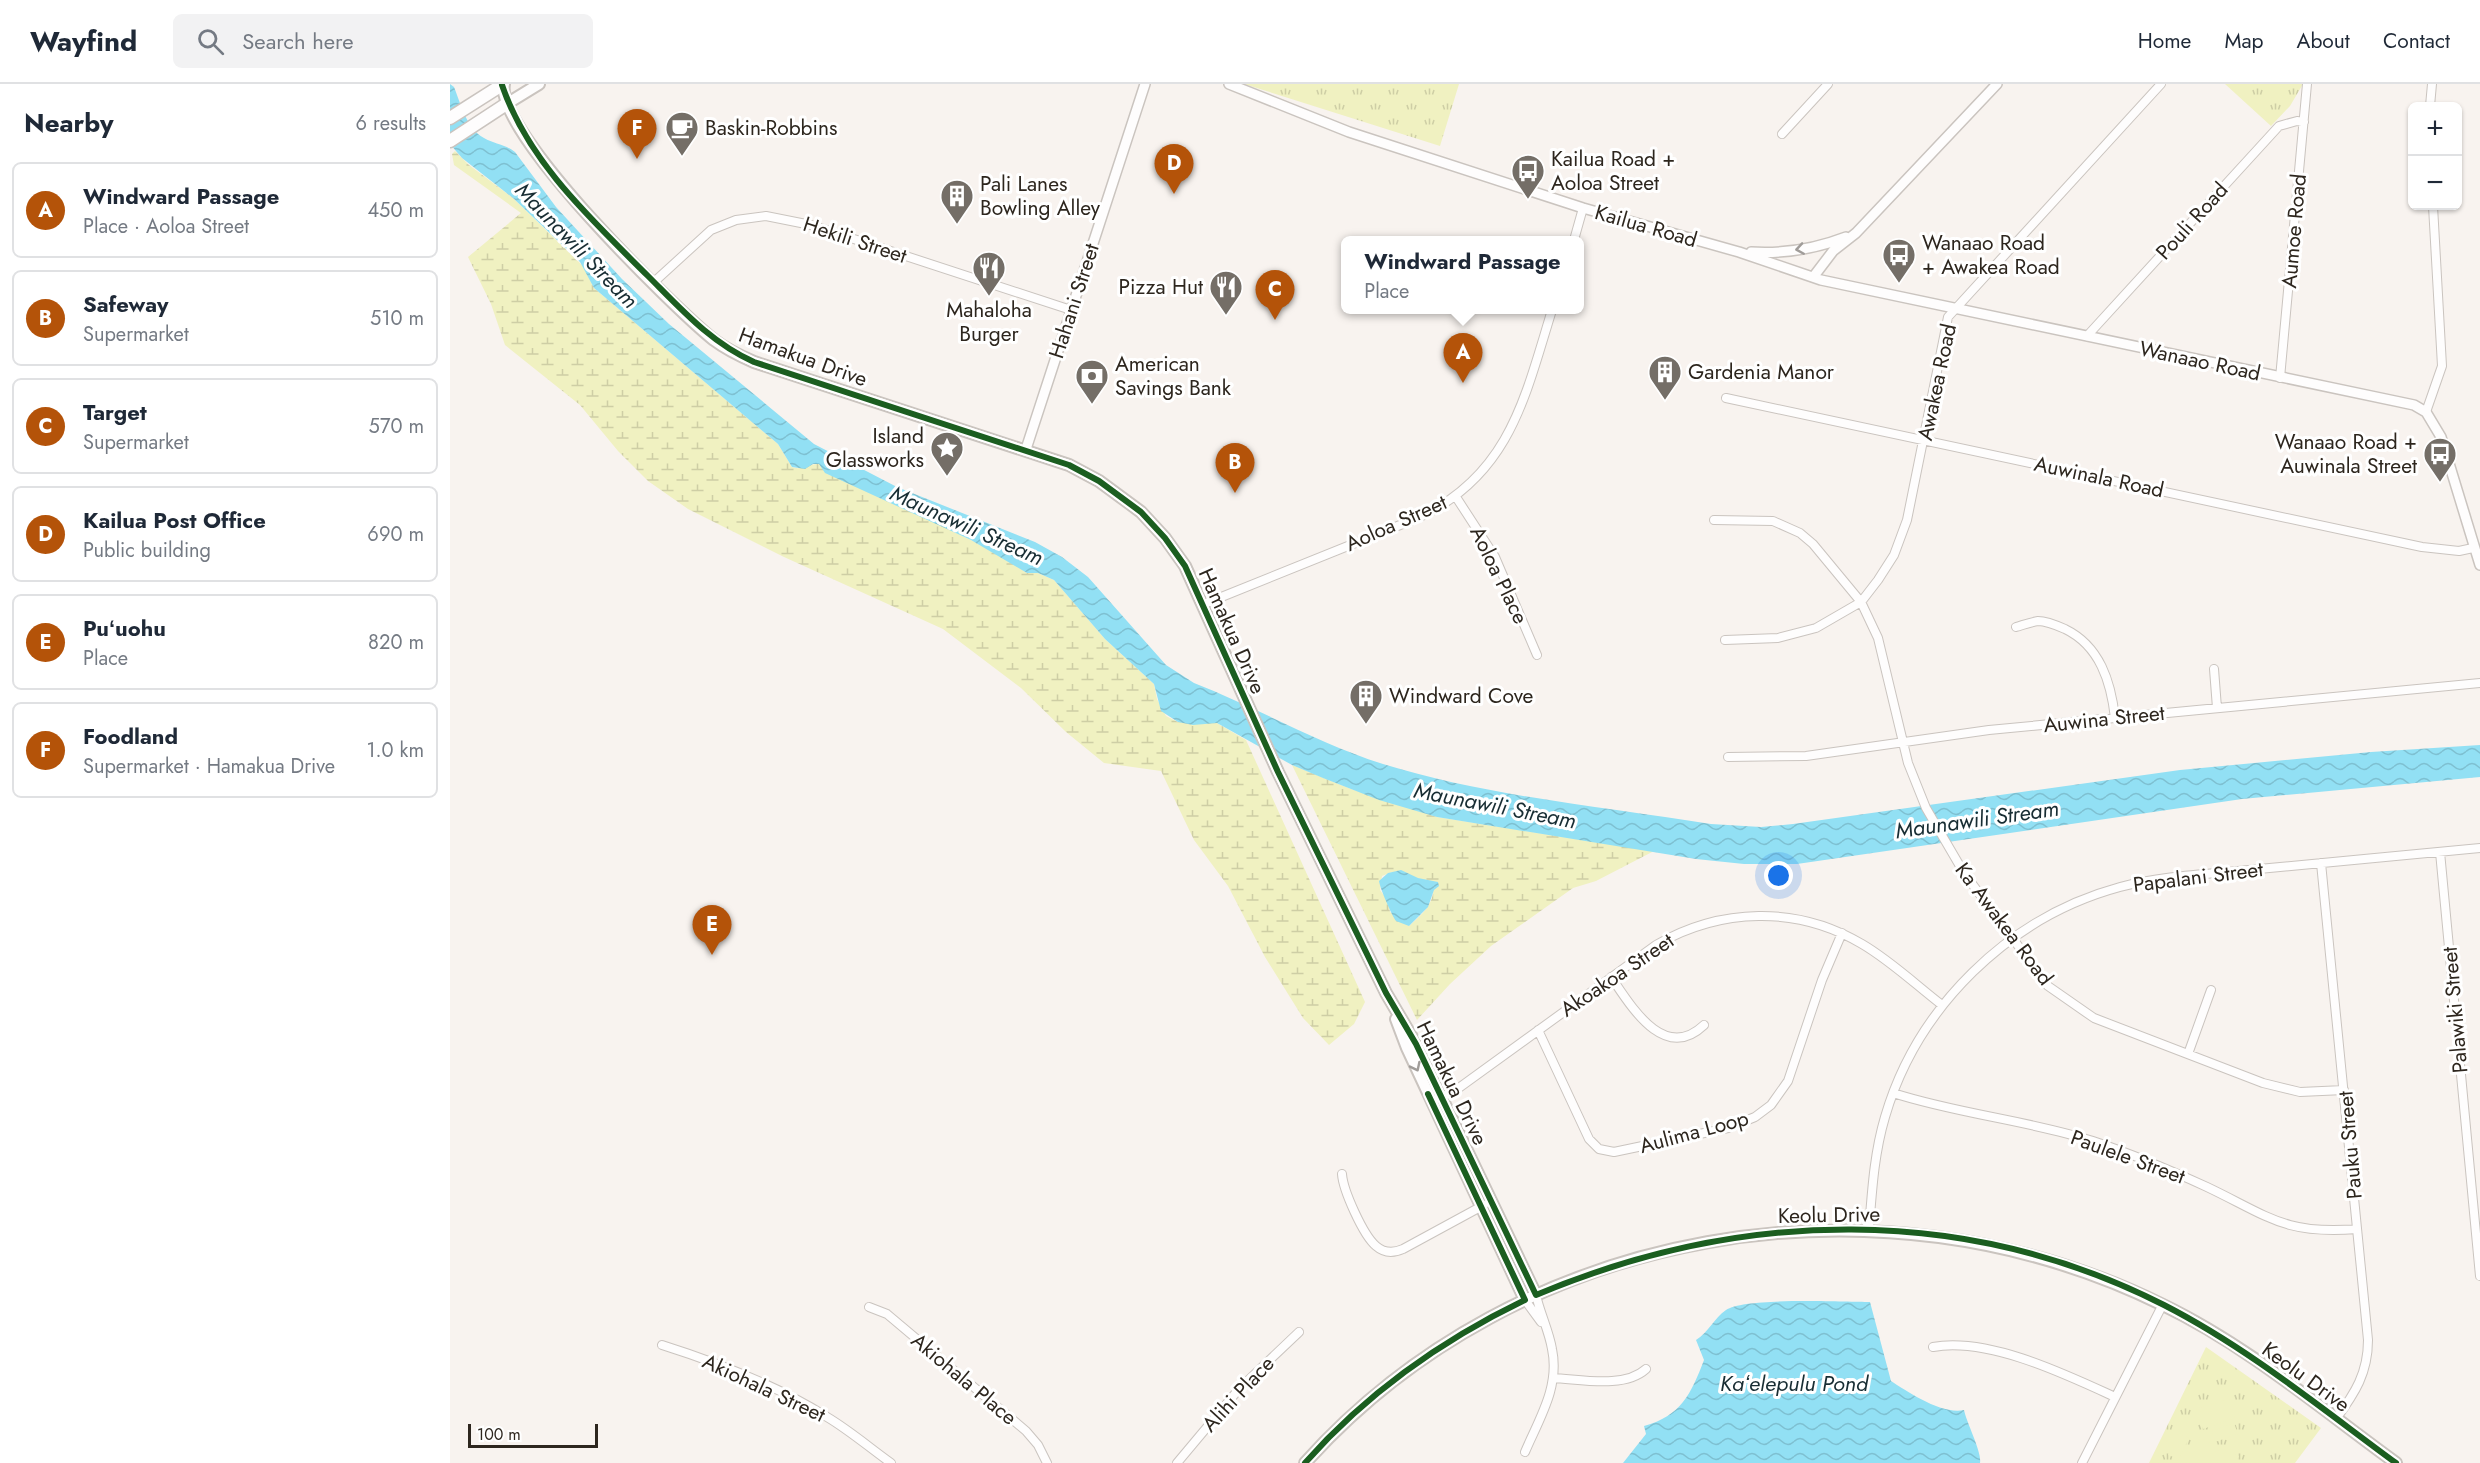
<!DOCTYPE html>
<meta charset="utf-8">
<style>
:root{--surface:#fff;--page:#f2f2f3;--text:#1f2937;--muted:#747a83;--line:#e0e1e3;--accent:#b45309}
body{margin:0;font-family:Jost,sans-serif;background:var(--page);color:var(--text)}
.controls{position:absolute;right:18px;top:18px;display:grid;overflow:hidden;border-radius:9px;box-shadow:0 2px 4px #0004}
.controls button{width:54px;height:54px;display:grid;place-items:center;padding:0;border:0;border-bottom:2px solid var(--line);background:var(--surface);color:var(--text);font:30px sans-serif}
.scale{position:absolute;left:18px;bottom:15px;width:130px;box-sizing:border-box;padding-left:6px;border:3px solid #2d261e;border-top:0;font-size:16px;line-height:21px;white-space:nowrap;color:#2d261e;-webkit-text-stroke:4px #fff;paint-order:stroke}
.you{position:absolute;left:1329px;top:792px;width:21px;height:21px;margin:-15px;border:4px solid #fff;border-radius:50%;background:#1a73e8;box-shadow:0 0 0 9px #1a73e833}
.badge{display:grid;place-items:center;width:39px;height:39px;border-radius:50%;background:var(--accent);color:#fff;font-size:20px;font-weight:700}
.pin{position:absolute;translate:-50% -50px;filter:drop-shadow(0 2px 3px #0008)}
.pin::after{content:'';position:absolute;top:32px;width:21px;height:18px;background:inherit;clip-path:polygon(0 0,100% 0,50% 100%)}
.popup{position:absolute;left:891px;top:152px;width:243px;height:78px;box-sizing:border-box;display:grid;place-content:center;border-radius:9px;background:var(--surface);filter:drop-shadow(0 2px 4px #0005);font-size:20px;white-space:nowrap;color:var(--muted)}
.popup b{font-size:22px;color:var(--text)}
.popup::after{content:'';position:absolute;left:50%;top:100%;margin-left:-12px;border:12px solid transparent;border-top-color:var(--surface)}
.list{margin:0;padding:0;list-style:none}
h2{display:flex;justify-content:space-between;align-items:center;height:78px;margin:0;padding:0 24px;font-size:26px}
h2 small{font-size:20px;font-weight:400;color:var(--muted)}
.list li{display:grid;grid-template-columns:39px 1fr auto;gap:18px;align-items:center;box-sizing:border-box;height:96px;margin:0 12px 12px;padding:0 12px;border:2px solid var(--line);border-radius:9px}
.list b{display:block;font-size:22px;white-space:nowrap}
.list p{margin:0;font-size:20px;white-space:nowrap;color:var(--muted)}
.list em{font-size:20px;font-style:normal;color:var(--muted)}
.icon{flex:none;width:33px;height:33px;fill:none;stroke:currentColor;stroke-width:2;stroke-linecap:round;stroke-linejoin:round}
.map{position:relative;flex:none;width:2030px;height:1379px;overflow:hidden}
header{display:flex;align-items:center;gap:36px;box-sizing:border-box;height:84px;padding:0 30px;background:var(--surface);border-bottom:2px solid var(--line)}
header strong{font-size:28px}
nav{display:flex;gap:33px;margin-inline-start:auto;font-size:21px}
.search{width:420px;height:54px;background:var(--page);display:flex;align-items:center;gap:15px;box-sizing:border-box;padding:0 21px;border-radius:9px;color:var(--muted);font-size:22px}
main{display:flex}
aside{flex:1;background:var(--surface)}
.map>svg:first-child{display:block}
.wetland{fill:url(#wetland-marsh);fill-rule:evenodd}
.park{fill:url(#park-tufts)}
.pitch{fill:#f0f1c1}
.water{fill:url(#water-waves)}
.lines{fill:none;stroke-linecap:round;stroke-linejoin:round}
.minor-casing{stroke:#cac4bf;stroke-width:10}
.tertiary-casing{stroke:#cac4bf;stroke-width:12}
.secondary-casing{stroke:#cac4bf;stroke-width:14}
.primary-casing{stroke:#cac4bf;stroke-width:15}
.minor{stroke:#fefdfd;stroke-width:8}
.tertiary{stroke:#fefdfd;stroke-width:9}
.secondary{stroke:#fefdfd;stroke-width:10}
.primary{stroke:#fefdfd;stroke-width:12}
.cycleway-casing{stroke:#fff;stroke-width:10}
.cycleway{stroke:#1b5e20;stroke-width:6}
.oneway{stroke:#a09c99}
.labels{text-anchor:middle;stroke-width:6;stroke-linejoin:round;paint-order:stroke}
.poi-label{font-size:21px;fill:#2d261e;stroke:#fff;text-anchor:start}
.street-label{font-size:21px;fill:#2d261e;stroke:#fff}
.water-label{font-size:22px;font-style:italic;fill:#182d33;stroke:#fff}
</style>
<header>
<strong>Wayfind</strong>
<div class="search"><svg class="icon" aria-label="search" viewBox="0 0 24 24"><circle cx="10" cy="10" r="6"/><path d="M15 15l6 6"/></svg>Search here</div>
<nav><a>Home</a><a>Map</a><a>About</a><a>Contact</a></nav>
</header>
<main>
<aside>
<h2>Nearby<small>6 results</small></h2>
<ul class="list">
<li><span class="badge">A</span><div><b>Windward Passage</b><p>Place · Aoloa Street</p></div><em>450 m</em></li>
<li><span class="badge">B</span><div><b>Safeway</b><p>Supermarket</p></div><em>510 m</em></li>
<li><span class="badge">C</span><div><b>Target</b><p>Supermarket</p></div><em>570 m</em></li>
<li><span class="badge">D</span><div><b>Kailua Post Office</b><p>Public building</p></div><em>690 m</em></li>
<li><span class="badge">E</span><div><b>Puʻuohu</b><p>Place</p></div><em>820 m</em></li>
<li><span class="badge">F</span><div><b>Foodland</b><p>Supermarket · Hamakua Drive</p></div><em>1.0 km</em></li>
</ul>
</aside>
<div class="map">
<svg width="2030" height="1379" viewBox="0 0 2030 1379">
<defs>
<pattern id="wetland-marsh" width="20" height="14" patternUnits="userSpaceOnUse" patternTransform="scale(1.5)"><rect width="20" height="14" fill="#f0f1c1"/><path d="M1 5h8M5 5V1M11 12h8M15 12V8" fill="none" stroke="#cecea5"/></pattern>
<pattern id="park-tufts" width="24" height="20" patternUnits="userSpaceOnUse" patternTransform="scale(1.5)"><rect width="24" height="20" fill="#f0f1c1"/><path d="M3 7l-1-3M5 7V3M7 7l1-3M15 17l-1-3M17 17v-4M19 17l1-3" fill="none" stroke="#cecea5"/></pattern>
<pattern id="water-waves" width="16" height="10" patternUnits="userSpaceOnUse" patternTransform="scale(1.5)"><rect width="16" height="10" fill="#92e0f4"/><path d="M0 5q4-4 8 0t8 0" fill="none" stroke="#7ec0d1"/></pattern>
</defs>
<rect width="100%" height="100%" fill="#f8f3ef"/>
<path class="wetland" d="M5 67 19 81 63 114 134 183 144 204 328 360 342 383C352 387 359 379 369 380L547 469 577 489H588L604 496 655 555 704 600 707 615 716 632 728 638 767 639 796 656 915 918 904 940 879 961 853 934 815 873 778 802 744 756 711 687 654 679 616 648 571 604 493 545 334 473 238 425 198 397 168 367 130 321 55 261 41 220 18 173 71 129 4 81 2 70Z
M842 681 901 705 987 733 1204 767 1146 797 1123 804 1041 862 1000 900 967 936ZM942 788 983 798C986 819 973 829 959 842L940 828 938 817 930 806 932 792Z"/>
<path class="park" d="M794 0H1009L990 62Z
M1775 0H1853L1840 22 1821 42Z
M1756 1263 1871 1344 1845 1379H1699Z"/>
<path class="pitch" d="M1779 1315 1785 1334 1753 1345 1746 1325Z
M1784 1339 1788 1350 1765 1358 1762 1347Z
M1728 1349 1739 1354 1729 1375 1718 1371Z
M1749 1353 1768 1362 1760 1379H1737Z
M1770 1363 1789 1372 1786 1379H1763Z"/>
<path class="water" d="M0 0 4 3C11 20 16 44 34 54 44 60 55 60 65 68L106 123 172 195 219 240 364 360 447 403 585 458 612 473 638 493 716 581 744 599C808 624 867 659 933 680 1036 712 1154 723 1261 740L1311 743 1343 740 1730 686 1921 668 2030 661V693L1792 715 1347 780H1294L1246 775 987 733 929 716 873 694 842 681 767 639 743 641 728 638 711 627 704 600 655 555 604 496 588 489H577L521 456 375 389 369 380H363L355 385 342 383 328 360 144 204 130 178 63 114 12 74 0 60Z
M951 786 968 794 988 798 989 802 984 806 978 823 959 842 946 837C941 830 930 804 929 797L938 789Z
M1420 1218 1441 1297C1458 1308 1492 1331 1514 1326 1517 1340 1532 1368 1530 1379H1173L1196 1350 1194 1342C1231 1332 1241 1310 1254 1276L1246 1256C1259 1248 1264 1234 1276 1226 1295 1213 1392 1218 1420 1218Z"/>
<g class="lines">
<g class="minor-casing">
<path id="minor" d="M1980 22 1982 0
M1332 50 1378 0
M1124 156 1133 124
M204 198 261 146 286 136 316 132 361 141 621 226
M1637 252 1829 42 1847 37 1854 38
M1830 294 1857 0
M1276 314 1972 463 2009 467 2023 464
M1976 328 1992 282 1983 122
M1006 413 1045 473 1087 571
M1264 436 1323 437 1350 449 1363 460 1411 518 1428 554 1458 679 1476 724 1514 789 1598 902 1644 934 1813 999 1850 1008 1894 1006
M754 520 970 433C1060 390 1075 313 1102 226
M1566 543C1573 541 1581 538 1588 537 1597 537 1606 541 1615 545 1650 562 1661 598 1665 634
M1275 556 1328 554 1366 544 1411 518 1428 496 1444 471 1457 436 1498 233 1711 0
M1764 585 1767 624
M1278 673 1356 672 1539 646 2030 599
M1990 768 2030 1192
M1871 779 1918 1256C1918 1289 1905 1309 1886 1335
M1161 893C1181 922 1214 979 1254 941
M1088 946 1139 1055 1149 1065 1164 1068 1278 1044 1305 1033 1321 1021 1338 997 1372 896 1392 849
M1738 970 1761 906
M1443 1009C1508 1030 1577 1036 1643 1057 1682 1070 1720 1086 1757 1103 1818 1132 1835 1151 1907 1145
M989 1014 1006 1006 1206 861C1270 824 1347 821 1412 860 1441 877 1466 901 1492 921
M892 1090C893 1106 913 1151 926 1162 934 1169 944 1169 953 1165L1034 1121
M1419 1145C1422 1107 1424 1070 1435 1033 1467 923 1559 833 1670 803 1715 791 1763 790 1809 785 1883 778 1956 771 2030 764
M1075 1216 1091 1238
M419 1223 437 1230 576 1347 588 1361 597 1379
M212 1261C269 1279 326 1301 377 1333 399 1346 420 1364 441 1379
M1483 1263C1538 1253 1615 1290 1665 1313
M1103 1294C1130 1295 1174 1305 1196 1285
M1075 1368C1089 1335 1110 1303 1102 1265 1099 1247 1090 1229 1086 1211
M727 1379 789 1305 849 1248
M1632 1379 1713 1220"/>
</g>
<g class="tertiary-casing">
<path id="tertiary" d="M779 0 899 48 1133 124 1289 168 1371 196 1964 321 1976 328 1991 353 2030 481
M1301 168C1333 170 1365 165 1396 153
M1364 192 1383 167 1406 149 1547 0
M576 365 695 0"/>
</g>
<g class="secondary-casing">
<path id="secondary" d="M54 0C45 48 222 222 264 256 276 265 290 272 304 278L619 381 649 397 691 428 715 454 735 482 828 688 936 909 966 960 1086 1211
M58 19 89 0
M946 935 957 964 1075 1216
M855 1379C1068 1141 1429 1081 1713 1221 1798 1262 1870 1324 1946 1379"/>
</g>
<g class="primary-casing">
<path id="primary" d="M0 34 52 1
M0 57 58 19"/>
</g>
<use href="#minor" class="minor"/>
<use href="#tertiary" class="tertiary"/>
<use href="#secondary" class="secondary"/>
<use href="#primary" class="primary"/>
<g class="cycleway-casing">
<path id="cycleway" d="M52 1C78 78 142 136 198 192 231 225 261 259 304 278L619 381 649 397 691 428 715 454 735 482 828 688 936 909 966 960 1086 1211C1291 1125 1513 1119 1714 1221 1798 1264 1871 1324 1946 1379
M855 1379C916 1310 992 1256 1075 1216L978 1010"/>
</g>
<use href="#cycleway" class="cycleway"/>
</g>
<defs><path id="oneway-chevron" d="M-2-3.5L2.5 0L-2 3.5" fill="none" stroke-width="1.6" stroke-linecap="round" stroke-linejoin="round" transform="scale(1.5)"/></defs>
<g class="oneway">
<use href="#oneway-chevron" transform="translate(1350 165) rotate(171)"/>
<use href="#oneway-chevron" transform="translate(966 983) rotate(64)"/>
</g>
<defs>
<g id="cafe-pin" transform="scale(1.725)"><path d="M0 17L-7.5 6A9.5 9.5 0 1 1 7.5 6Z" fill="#746e67" stroke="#fff"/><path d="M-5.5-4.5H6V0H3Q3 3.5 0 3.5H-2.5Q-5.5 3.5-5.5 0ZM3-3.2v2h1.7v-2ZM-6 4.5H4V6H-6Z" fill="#fff"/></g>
<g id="bus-pin" transform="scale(1.725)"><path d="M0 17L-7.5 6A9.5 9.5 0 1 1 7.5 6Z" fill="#746e67" stroke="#fff"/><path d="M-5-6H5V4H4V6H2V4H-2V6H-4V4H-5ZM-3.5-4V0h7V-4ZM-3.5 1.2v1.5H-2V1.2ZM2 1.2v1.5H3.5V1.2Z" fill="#fff"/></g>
<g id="building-pin" transform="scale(1.725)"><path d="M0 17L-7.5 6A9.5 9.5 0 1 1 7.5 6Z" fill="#746e67" stroke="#fff"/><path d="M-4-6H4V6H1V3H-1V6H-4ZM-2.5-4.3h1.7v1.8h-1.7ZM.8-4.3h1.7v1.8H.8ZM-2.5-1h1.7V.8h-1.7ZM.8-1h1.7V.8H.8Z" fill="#fff"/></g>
<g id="restaurant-pin" transform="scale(1.725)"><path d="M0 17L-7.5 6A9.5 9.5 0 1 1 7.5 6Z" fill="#746e67" stroke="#fff"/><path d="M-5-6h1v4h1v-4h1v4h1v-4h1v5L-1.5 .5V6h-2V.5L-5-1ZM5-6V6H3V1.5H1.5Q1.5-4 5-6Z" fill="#fff"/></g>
<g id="bank-pin" transform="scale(1.725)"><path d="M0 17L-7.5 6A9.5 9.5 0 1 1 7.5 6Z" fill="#746e67" stroke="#fff"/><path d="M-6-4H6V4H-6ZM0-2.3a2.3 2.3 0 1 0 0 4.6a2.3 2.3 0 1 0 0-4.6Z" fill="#fff"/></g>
<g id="sight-pin" transform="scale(1.725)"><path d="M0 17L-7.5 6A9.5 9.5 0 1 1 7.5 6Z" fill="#746e67" stroke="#fff"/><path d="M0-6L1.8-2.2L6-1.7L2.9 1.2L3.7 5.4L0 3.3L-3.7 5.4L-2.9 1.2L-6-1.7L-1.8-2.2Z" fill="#fff"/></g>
</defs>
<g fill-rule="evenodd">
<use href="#cafe-pin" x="232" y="44"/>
<use href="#bus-pin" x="1078" y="87"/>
<use href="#building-pin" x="507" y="112"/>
<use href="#bus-pin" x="1449" y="171"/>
<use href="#restaurant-pin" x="539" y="184"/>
<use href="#restaurant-pin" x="776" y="203"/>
<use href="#building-pin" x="1215" y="288"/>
<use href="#bank-pin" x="642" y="292"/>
<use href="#sight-pin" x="497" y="364"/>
<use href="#bus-pin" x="1990" y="370"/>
<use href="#building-pin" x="916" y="612"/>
</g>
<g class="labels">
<g class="poi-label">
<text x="255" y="51">Baskin-Robbins</text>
<text x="1101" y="82">Kailua Road +<tspan x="1101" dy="24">Aoloa Street</tspan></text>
<text x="530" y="107">Pali Lanes<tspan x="530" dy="24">Bowling Alley</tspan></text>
<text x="1472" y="166">Wanaao Road<tspan x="1472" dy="24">+ Awakea Road</tspan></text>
<text x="753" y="210" text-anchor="end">Pizza Hut</text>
<text x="539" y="233" text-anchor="middle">Mahaloha<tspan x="539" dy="24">Burger</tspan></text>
<text x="665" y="287">American<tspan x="665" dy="24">Savings Bank</tspan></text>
<text x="1238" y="295">Gardenia Manor</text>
<text x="474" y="359" text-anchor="end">Island<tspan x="474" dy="24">Glassworks</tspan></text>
<text x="1967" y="365" text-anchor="end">Wanaao Road +<tspan x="1967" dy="24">Auwinala Street</tspan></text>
<text x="939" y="619">Windward Cove</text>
</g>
<g class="street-label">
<text transform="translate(1742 137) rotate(-48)" y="7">Pouli Road</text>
<text transform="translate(1196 142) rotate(16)" y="7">Kailua Road</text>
<text transform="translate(1844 147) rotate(-85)" y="7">Aumoe Road</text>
<text transform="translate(405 156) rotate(18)" y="7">Hekili Street</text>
<text transform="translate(624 217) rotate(-72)" y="7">Hahani Street</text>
<text transform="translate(353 273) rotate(20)" y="7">Hamakua Drive</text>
<text transform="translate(1750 277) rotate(12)" y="7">Wanaao Road</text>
<text transform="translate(1487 298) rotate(-78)" y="7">Awakea Road</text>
<text transform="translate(1649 393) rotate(12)" y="7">Auwinala Road</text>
<text transform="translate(946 439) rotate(-24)" y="7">Aoloa Street</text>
<text transform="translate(1049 491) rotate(64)" y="7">Aoloa Place</text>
<text transform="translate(782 547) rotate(66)" y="7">Hamakua Drive</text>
<text transform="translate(1654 635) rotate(-6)" y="7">Auwina Street</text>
<text transform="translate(1748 793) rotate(-7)" y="7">Papalani Street</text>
<text transform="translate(1554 840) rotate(53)" y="7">Ka Awakea Road</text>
<text transform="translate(1167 891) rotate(-34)" y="7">Akoakoa Street</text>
<text transform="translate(2005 926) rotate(-95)" y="7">Palawiki Street</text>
<text transform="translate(1002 999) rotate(64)" y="7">Hamakua Drive</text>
<text transform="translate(1244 1048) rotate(-15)" y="7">Aulima Loop</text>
<text transform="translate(1900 1061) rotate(-95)" y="7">Pauku Street</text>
<text transform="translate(1678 1073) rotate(20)" y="7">Paulele Street</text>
<text transform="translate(1379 1131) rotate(-1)" y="7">Keolu Drive</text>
<text transform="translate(1856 1293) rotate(36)" y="7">Keolu Drive</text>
<text transform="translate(514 1295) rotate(40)" y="7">Akiohala Place</text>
<text transform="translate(314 1304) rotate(25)" y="7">Akiohala Street</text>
<text transform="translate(788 1310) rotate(-47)" y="7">Alihi Place</text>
</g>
<g class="water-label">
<text transform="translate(127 161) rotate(46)" y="8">Maunawili Stream</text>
<text transform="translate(517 441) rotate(24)" y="8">Maunawili Stream</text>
<text transform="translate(1045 721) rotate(11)" y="8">Maunawili Stream</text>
<text transform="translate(1527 735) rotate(-8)" y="8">Maunawili Stream</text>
<text x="1344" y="1307">Kaʻelepulu Pond</text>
</g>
</g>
</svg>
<div class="controls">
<button>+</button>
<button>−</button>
</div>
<div class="scale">100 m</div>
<div class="you"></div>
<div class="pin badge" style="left:1013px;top:299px">A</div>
<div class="popup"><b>Windward Passage</b>Place</div>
<div class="pin badge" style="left:785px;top:409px">B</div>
<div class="pin badge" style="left:825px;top:236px">C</div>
<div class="pin badge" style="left:724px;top:110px">D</div>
<div class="pin badge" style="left:262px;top:871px">E</div>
<div class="pin badge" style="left:187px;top:75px">F</div>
</div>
</main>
